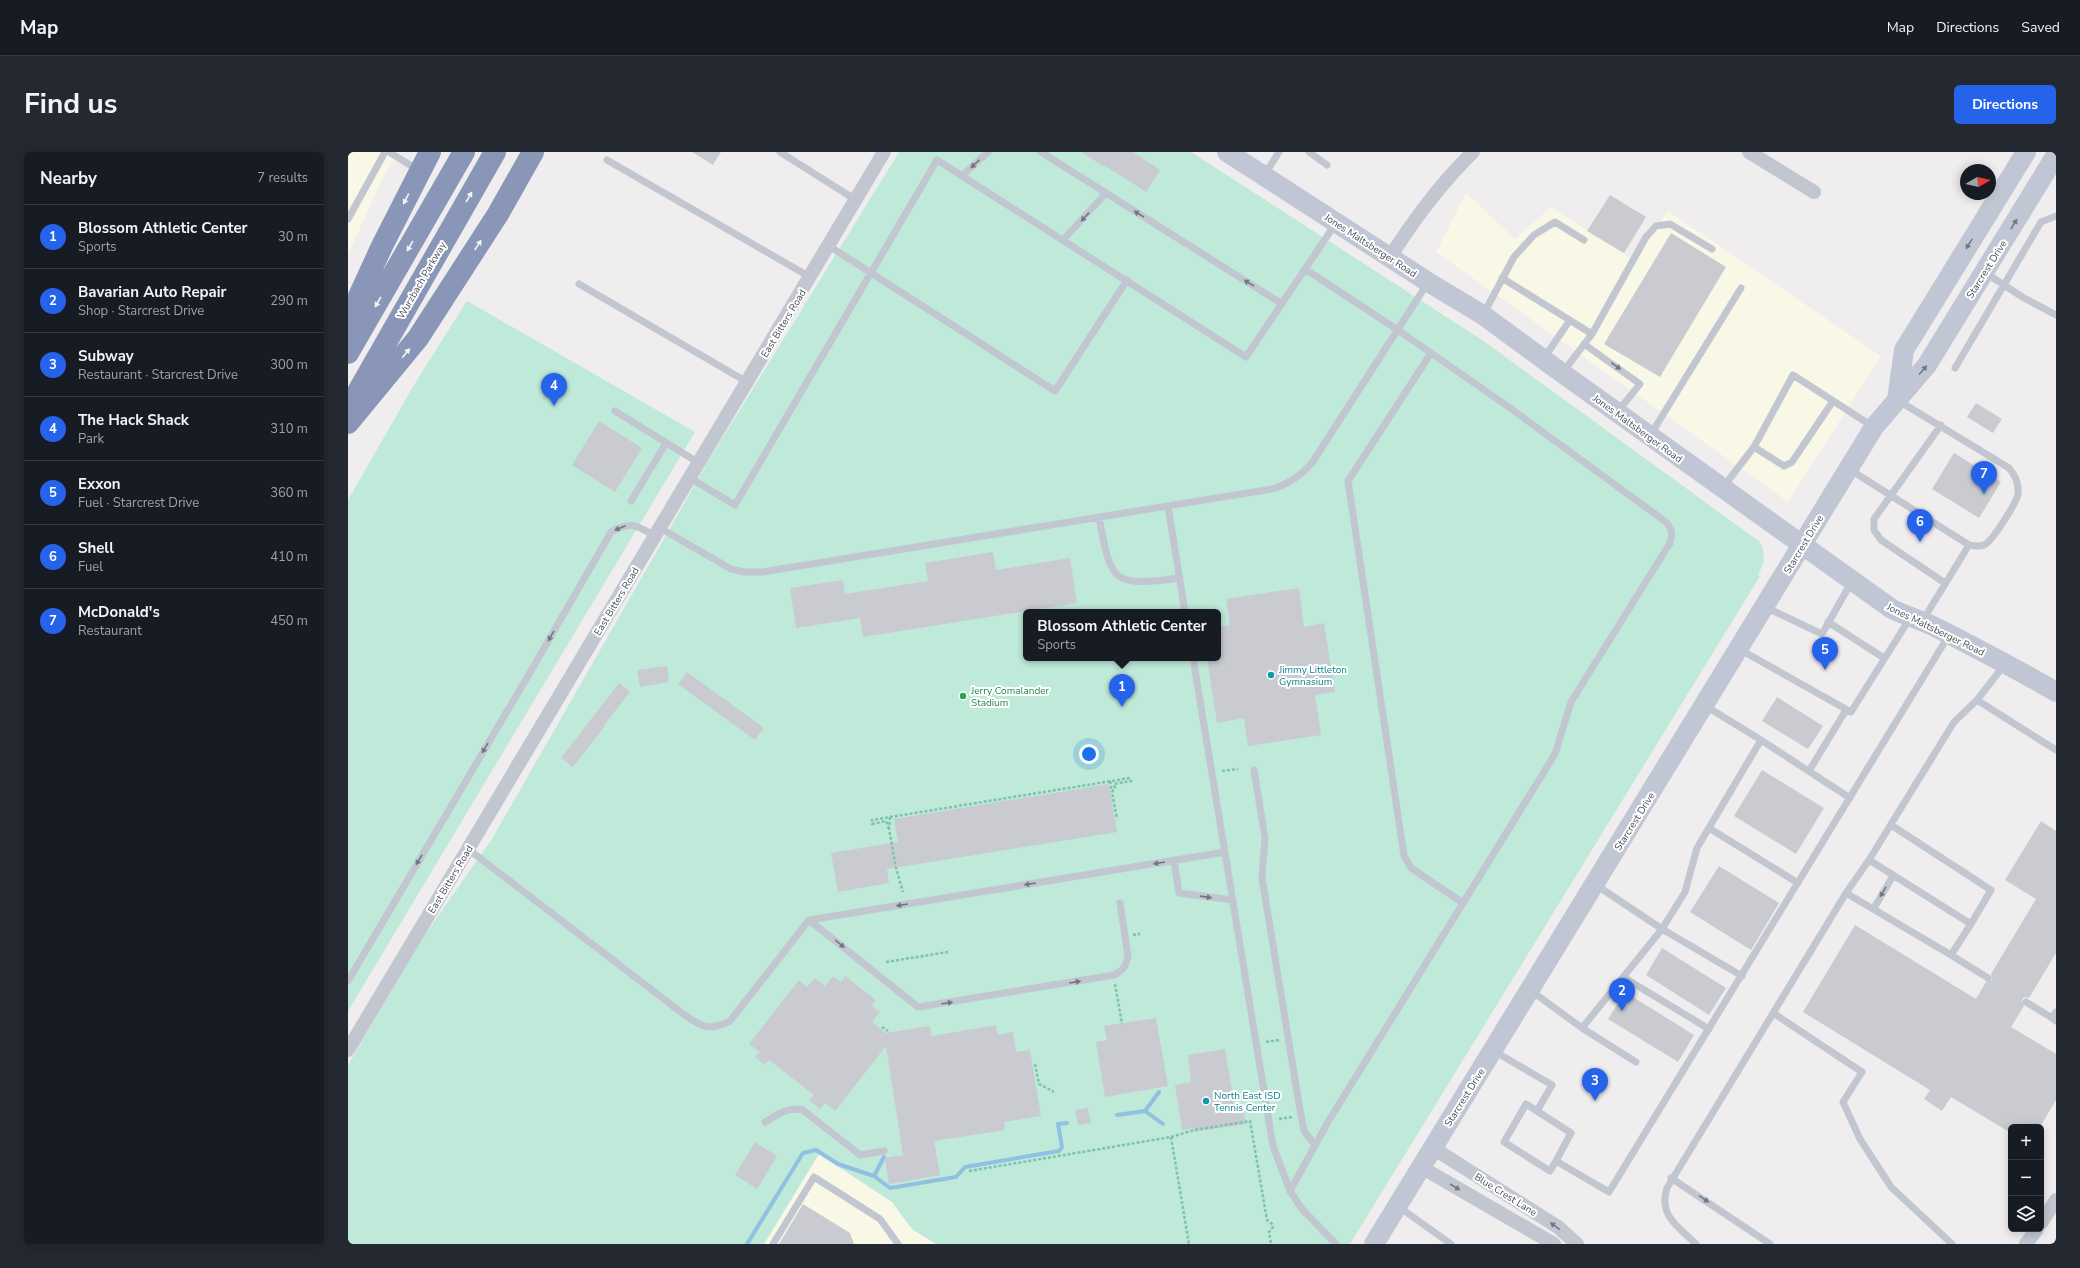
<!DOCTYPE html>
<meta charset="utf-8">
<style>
:root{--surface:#171b24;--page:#242831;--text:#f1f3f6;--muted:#9ea1a6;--line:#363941;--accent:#2563eb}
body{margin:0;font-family:"Nunito Sans",sans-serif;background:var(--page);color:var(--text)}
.controls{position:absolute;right:12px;bottom:12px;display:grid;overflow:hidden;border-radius:6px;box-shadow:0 2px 10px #0003}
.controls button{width:36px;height:36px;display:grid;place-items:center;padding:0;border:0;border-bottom:1px solid var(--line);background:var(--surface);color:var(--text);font:20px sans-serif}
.compass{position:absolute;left:1612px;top:12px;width:36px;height:36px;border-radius:50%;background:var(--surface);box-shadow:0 2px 10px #0003;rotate:81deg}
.you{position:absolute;left:741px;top:602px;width:14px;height:14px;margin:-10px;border:3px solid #fff;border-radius:50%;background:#1a73e8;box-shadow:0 0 0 6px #1a73e833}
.badge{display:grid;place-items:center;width:26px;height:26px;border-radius:50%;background:var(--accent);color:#fff;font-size:13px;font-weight:700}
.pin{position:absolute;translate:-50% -33px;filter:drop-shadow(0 1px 2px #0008)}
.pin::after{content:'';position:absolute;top:21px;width:14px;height:12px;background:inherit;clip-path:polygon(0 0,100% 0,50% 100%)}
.popup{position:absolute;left:675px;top:457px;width:198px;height:52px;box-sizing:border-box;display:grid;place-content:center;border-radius:6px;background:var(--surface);filter:drop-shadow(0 1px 3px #0005);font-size:13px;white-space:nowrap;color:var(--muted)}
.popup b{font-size:15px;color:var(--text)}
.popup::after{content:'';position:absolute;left:50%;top:100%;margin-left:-8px;border:8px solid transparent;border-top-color:var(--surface)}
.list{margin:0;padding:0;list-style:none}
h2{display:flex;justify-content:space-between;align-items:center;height:52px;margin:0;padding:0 16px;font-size:17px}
h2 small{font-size:13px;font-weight:400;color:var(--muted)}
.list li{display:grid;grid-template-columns:26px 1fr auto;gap:12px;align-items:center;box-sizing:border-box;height:64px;padding:0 16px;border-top:1px solid var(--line)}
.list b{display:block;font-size:15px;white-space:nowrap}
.list p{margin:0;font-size:13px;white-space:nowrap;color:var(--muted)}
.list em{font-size:13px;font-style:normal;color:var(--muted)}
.icon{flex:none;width:22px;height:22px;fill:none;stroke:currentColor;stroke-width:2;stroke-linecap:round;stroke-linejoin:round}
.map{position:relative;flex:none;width:1708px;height:1092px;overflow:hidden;border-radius:6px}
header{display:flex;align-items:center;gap:24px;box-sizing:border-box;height:56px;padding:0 20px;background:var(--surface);border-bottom:1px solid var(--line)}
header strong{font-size:19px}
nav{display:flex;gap:22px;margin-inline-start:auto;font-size:14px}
.intro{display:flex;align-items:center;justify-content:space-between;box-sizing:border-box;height:96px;padding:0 24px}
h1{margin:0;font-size:28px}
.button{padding:10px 18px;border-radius:6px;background:var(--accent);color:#fff;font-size:14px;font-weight:700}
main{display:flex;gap:24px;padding:0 24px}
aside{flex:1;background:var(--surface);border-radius:6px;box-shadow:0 2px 10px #0003}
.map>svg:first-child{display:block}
.commercial{fill:#f9f8e7}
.green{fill:#bfe9d8;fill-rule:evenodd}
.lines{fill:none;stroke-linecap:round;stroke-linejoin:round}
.stream{stroke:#90c0e2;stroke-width:4}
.building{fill:#cacbd1}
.path{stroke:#7bc3ae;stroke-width:2.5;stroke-dasharray:3 2;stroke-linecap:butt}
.service{stroke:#c1c6d1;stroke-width:7}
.minor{stroke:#c1c6d1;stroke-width:14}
.secondary{stroke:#c1c6d4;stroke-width:20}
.motorway{stroke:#8996b7;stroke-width:22}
.oneway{fill:#727782}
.oneway2{fill:#f3f4f8}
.oneway3{fill:#727783}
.culture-dot{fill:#0f9aa8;stroke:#fff;stroke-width:1.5}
.leisure-dot{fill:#2e9e5b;stroke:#fff;stroke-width:1.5}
.labels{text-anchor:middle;stroke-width:4;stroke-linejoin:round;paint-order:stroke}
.street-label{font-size:10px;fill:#474d58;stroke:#fff}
.culture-label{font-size:10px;fill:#0d838f;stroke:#fff;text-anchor:start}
.leisure-label{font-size:10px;fill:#27864d;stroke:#fff;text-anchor:start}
</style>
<header>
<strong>Map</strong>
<nav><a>Map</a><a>Directions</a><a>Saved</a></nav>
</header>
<div class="intro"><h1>Find us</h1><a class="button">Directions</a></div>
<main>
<aside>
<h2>Nearby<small>7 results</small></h2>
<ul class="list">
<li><span class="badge">1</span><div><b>Blossom Athletic Center</b><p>Sports</p></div><em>30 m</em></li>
<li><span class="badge">2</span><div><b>Bavarian Auto Repair</b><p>Shop · Starcrest Drive</p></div><em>290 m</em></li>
<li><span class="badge">3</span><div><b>Subway</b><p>Restaurant · Starcrest Drive</p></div><em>300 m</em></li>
<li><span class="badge">4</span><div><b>The Hack Shack</b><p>Park</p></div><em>310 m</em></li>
<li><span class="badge">5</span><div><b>Exxon</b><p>Fuel · Starcrest Drive</p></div><em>360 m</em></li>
<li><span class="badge">6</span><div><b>Shell</b><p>Fuel</p></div><em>410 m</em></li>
<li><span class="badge">7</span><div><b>McDonald's</b><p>Restaurant</p></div><em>450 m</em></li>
</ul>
</aside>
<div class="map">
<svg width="1708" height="1092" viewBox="0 0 1708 1092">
<rect width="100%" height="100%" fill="#efeded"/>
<path class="commercial" d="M0 0H51L35 26 0 102Z
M1118 41 1167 87 1203 55 1285 108 1320 59 1533 204 1440 350 1088 100Z
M471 1002 544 1050 564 1077 588 1092H416Z"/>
<path class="green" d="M551 0H843L1134 188 1412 390C1418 403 1417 411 1410 422L1412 424 1002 1092H588L564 1077 544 1050 471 1002 416 1092H0V913L76 784 144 687 361 308ZM678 460H870V506H678Z
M119 149 347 280 0 859V348L69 228Z"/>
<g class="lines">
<path class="stream" d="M797 959 815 972
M769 963 797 959 811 940
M526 1024 536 1005
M399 1092 455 1001 468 998 490 1012 526 1024 542 1036 608 1025 617 1015 711 999 714 995 710 972 719 971"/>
</g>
<path class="building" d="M344 0H373L365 13Z
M733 0H785L812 18 798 40 756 13 755 14Z
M1262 43 1298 65 1276 101 1239 79Z
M1323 81 1378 115 1312 225 1256 192Z
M1628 251 1654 267 1645 281 1619 265Z
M251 269 294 296 267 340 224 313Z
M1606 301 1653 330 1631 366 1584 337Z
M645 400 648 418 722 406 729 451 515 485 512 466 448 476 442 436 495 428 497 442 580 429 577 411Z
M951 436 956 475 976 471 987 540 967 543 973 583 900 594 896 566 869 571 859 506H870V475L882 473 878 447Z
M319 514 321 530 292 535 289 518Z
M339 520 416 576 407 588 330 532Z
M271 531 282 540 256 573 257 574 225 615 213 606Z
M1429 545 1475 574 1460 597 1414 569Z
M1414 618 1476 656 1448 702 1386 664Z
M761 632 769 680 539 717 541 731 490 740 483 701 550 690 546 667Z
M1693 669 1708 679V801L1681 846 1676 845 1674 848 1676 854 1663 875 1708 902V948L1692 975H1663V981L1603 945 1594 959 1576 947 1582 938 1455 860 1507 773 1628 847 1638 830 1644 828 1643 822 1688 747 1657 728Z
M1371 714 1431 751 1403 798 1342 760Z
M1314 796 1378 836 1361 863 1298 823Z
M485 824 493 830 497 824 528 848 524 854 532 860 524 870 538 881 582 874 584 884 648 873 650 883 665 880 668 900 682 898 693 964 656 970 657 978 586 989 592 1023 541 1032 537 1006 555 1003 538 894 487 959 477 951 472 957 461 948 466 943 421 908 417 913 407 905 412 900 401 892 451 828 459 835 467 826 477 834Z
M1277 840 1346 883 1330 910 1260 867Z
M808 866 820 934 757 945 748 890 759 888 756 874Z
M877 897 888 962 896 961 898 972 846 980 845 976 834 978 827 933 843 930 840 903Z
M740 956 743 971 730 973 727 958Z
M407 990 429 1004 409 1037 387 1023Z
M455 1052 502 1081 506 1092H431Z"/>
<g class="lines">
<path class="path" d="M874 619 890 617
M762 629 764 640
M542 665 541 677 548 716 555 740
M541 677 538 669 524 672V668L782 626 783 629 766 632 767 636 764 640 769 667
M785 783 792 782
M538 810 600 800
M767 832 774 872
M534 875 540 879
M918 890 932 888
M687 912 691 932 706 940
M931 967 944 965
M823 985 841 1092
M621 1019 823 985 846 978 902 969 919 1068 924 1072 925 1075 921 1080 923 1092"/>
<path class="service" d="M41 0 70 18
M432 0 508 48
M693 0 934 152
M961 0 979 13
M259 8 462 125
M917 22 931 0
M614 24 640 0
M0 67 37 0
M715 88 758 41
M481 94 707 239 779 128
M1636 120 1676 146 1708 163
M1154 126 1244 182 1298 85 1308 74 1322 72 1364 97
M231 132 399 230
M1135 163 1166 105 1186 83 1207 70 1236 88
M1236 192 1292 232 1270 259
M1083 201 1000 329 1056 704 1063 716 1115 751
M1196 206 1222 168
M1607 216 1693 70 1708 64
M1215 220 1244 182
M1551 249 1661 316C1667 323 1671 332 1670 342 1669 350 1644 390 1636 393 1631 395 1626 394 1621 393L1575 468
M267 259 351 311
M1593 273 1526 367V378L1533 388 1597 431
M1303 282 1393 136
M1406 295 1436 314 1444 310 1485 249
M1501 317 1621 393
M342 326 387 353 589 8 898 205 988 71
M1376 334 1406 295 1445 223 1524 274
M283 349 318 291
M820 354 837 460
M751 365C763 431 764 435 832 426
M312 376 383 417 396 420H414L924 337C941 332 952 324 964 311L1079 132
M1417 455 1474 482 1504 429
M1480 470 1536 506
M1391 497 1503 560 1562 466
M845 506 925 994 942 1039 954 1057 988 1092
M1629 548 1708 598
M1356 553 1413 588 1349 696 1337 740 1314 777 1394 824
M1413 588 1502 646
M906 618 917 686 914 726 951 952 956 979 967 993
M1461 619 1498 558
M1543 673 1643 738 1623 772
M1361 676 1450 731
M120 697 334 861C352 874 360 880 382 869L461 768 877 700
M826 708 831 741 885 748
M1498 741 1521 708
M1526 756 1545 724
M461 768 570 855 766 823C775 819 778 814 780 804L772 751
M1275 825 1361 877
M1640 826 1603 803 1623 772 1521 708 1606 570 1629 548 1657 512
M0 829 187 512 263 380C282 369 289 373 307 384
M1182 838 1234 876 1314 777 1248 733
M1678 850 1704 866
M1708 860 1704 866 1708 869
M1425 861 1514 920 1495 950 1512 987 1543 1035 1604 1092
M1234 876 1288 910
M1146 899 1204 933 1189 959 1178 952 1156 990 1202 1019 1208 1009 1261 1040 1601 483
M1189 959 1223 981 1208 1009
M417 970C431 962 439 955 455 958L512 1003 536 999
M1323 1026 1422 1092
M942 1039 980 970 1207 602 1223 550 1322 391C1325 381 1324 378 1318 370L1162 256 1050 178 957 117
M1051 1055 1103 1092
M425 1092 466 1025 532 1067 550 1092
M1348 1092C1330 1075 1310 1063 1319 1036L1498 741 1603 803"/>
<path class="minor" d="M1401 0 1466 40
M1042 105C1067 66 1092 32 1125 0
M0 898 536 0
M1085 996 1210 1075 1229 1092
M1073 1015 1206 1092
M1693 1071 1708 1048
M1678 1092 1689 1077"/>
<path class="secondary" d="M879 0 1080 130 1135 163 1214 221 1544 457C1559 464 1575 469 1589 476 1630 497 1669 517 1708 540
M1549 248 1556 198 1678 0
M1026 1092 1526 275 1579 213 1708 3"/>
<path class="motorway" d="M0 168 34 94 82 0
M0 201 116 0
M3 252 147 0
M0 271 70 186 150 62 185 0"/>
</g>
<defs><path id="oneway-solid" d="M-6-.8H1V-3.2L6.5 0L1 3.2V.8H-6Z"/></defs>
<g class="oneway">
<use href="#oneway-solid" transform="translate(627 12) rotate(137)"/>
<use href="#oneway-solid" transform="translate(791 62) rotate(-148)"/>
<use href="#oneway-solid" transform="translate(737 65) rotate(133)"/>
<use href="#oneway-solid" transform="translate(901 131) rotate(-148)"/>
<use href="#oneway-solid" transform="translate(1268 214) rotate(36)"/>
<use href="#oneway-solid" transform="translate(272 376) rotate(157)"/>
<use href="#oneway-solid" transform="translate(203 484) rotate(120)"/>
<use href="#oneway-solid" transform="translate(137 596) rotate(121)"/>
<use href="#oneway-solid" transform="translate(71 708) rotate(121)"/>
<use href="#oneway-solid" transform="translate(811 711) rotate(171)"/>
<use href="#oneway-solid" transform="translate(682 732) rotate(171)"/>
<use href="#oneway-solid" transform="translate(1535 740) rotate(121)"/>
<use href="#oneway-solid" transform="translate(858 745) rotate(8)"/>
<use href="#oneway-solid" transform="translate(554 753) rotate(171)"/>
<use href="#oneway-solid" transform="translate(492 792) rotate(39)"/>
<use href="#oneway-solid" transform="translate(727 830) rotate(-9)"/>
<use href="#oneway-solid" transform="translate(599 851) rotate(-9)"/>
<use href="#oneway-solid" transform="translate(1107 1035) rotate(31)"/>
<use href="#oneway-solid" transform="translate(1356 1047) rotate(34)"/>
<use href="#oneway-solid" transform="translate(1207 1074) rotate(-144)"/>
</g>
<g class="oneway2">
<use href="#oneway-solid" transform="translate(121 45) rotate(-60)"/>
<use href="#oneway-solid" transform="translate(58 47) rotate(117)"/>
<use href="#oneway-solid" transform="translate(130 93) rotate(-57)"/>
<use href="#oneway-solid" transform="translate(62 94) rotate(120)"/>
<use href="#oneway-solid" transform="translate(30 150) rotate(120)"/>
<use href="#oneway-solid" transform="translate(58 201) rotate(-51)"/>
</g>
<g class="oneway3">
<use href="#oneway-solid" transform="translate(1666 72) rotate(-59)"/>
<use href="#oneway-solid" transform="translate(1621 92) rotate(122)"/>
<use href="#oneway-solid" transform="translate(1575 218) rotate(-49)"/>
</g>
<g class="culture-dot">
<circle cx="923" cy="523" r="4"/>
<circle cx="858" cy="949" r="4"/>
</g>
<circle class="leisure-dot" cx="615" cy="544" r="4"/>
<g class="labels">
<g class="street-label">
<text transform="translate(1023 93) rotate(33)" y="4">Jones Maltsberger Road</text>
<text transform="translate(1638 117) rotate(-58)" y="4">Starcrest Drive</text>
<text transform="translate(73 128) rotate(-60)" y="4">Wurzbach Parkway</text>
<text transform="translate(435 171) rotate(-59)" y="4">East Bitters Road</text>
<text transform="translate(1290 276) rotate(36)" y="4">Jones Maltsberger Road</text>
<text transform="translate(1455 392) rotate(-59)" y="4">Starcrest Drive</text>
<text transform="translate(268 449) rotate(-59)" y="4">East Bitters Road</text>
<text transform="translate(1588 477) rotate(26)" y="4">Jones Maltsberger Road</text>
<text transform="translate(1286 669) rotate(-58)" y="4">Starcrest Drive</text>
<text transform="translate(102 727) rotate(-59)" y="4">East Bitters Road</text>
<text transform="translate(1116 945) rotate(-58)" y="4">Starcrest Drive</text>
<text transform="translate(1158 1042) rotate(32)" y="4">Blue Crest Lane</text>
</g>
<g class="culture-label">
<text x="931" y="521">Jimmy Littleton<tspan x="931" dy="12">Gymnasium</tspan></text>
<text x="866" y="947">North East ISD<tspan x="866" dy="12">Tennis Center</tspan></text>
</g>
<g class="leisure-label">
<text x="623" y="542">Jerry Comalander<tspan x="623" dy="12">Stadium</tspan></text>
</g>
</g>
</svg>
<div class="controls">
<button>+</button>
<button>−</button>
<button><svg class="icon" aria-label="layers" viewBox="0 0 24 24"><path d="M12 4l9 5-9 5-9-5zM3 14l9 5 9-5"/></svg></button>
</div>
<svg class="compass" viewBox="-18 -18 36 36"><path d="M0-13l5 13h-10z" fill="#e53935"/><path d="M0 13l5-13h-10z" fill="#9ea1a6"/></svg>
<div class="you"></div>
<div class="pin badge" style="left:774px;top:555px">1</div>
<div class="popup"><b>Blossom Athletic Center</b>Sports</div>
<div class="pin badge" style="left:1274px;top:859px">2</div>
<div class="pin badge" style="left:1247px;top:949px">3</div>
<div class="pin badge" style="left:206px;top:254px">4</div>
<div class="pin badge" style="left:1477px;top:518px">5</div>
<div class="pin badge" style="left:1572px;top:390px">6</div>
<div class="pin badge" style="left:1636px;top:342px">7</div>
</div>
</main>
